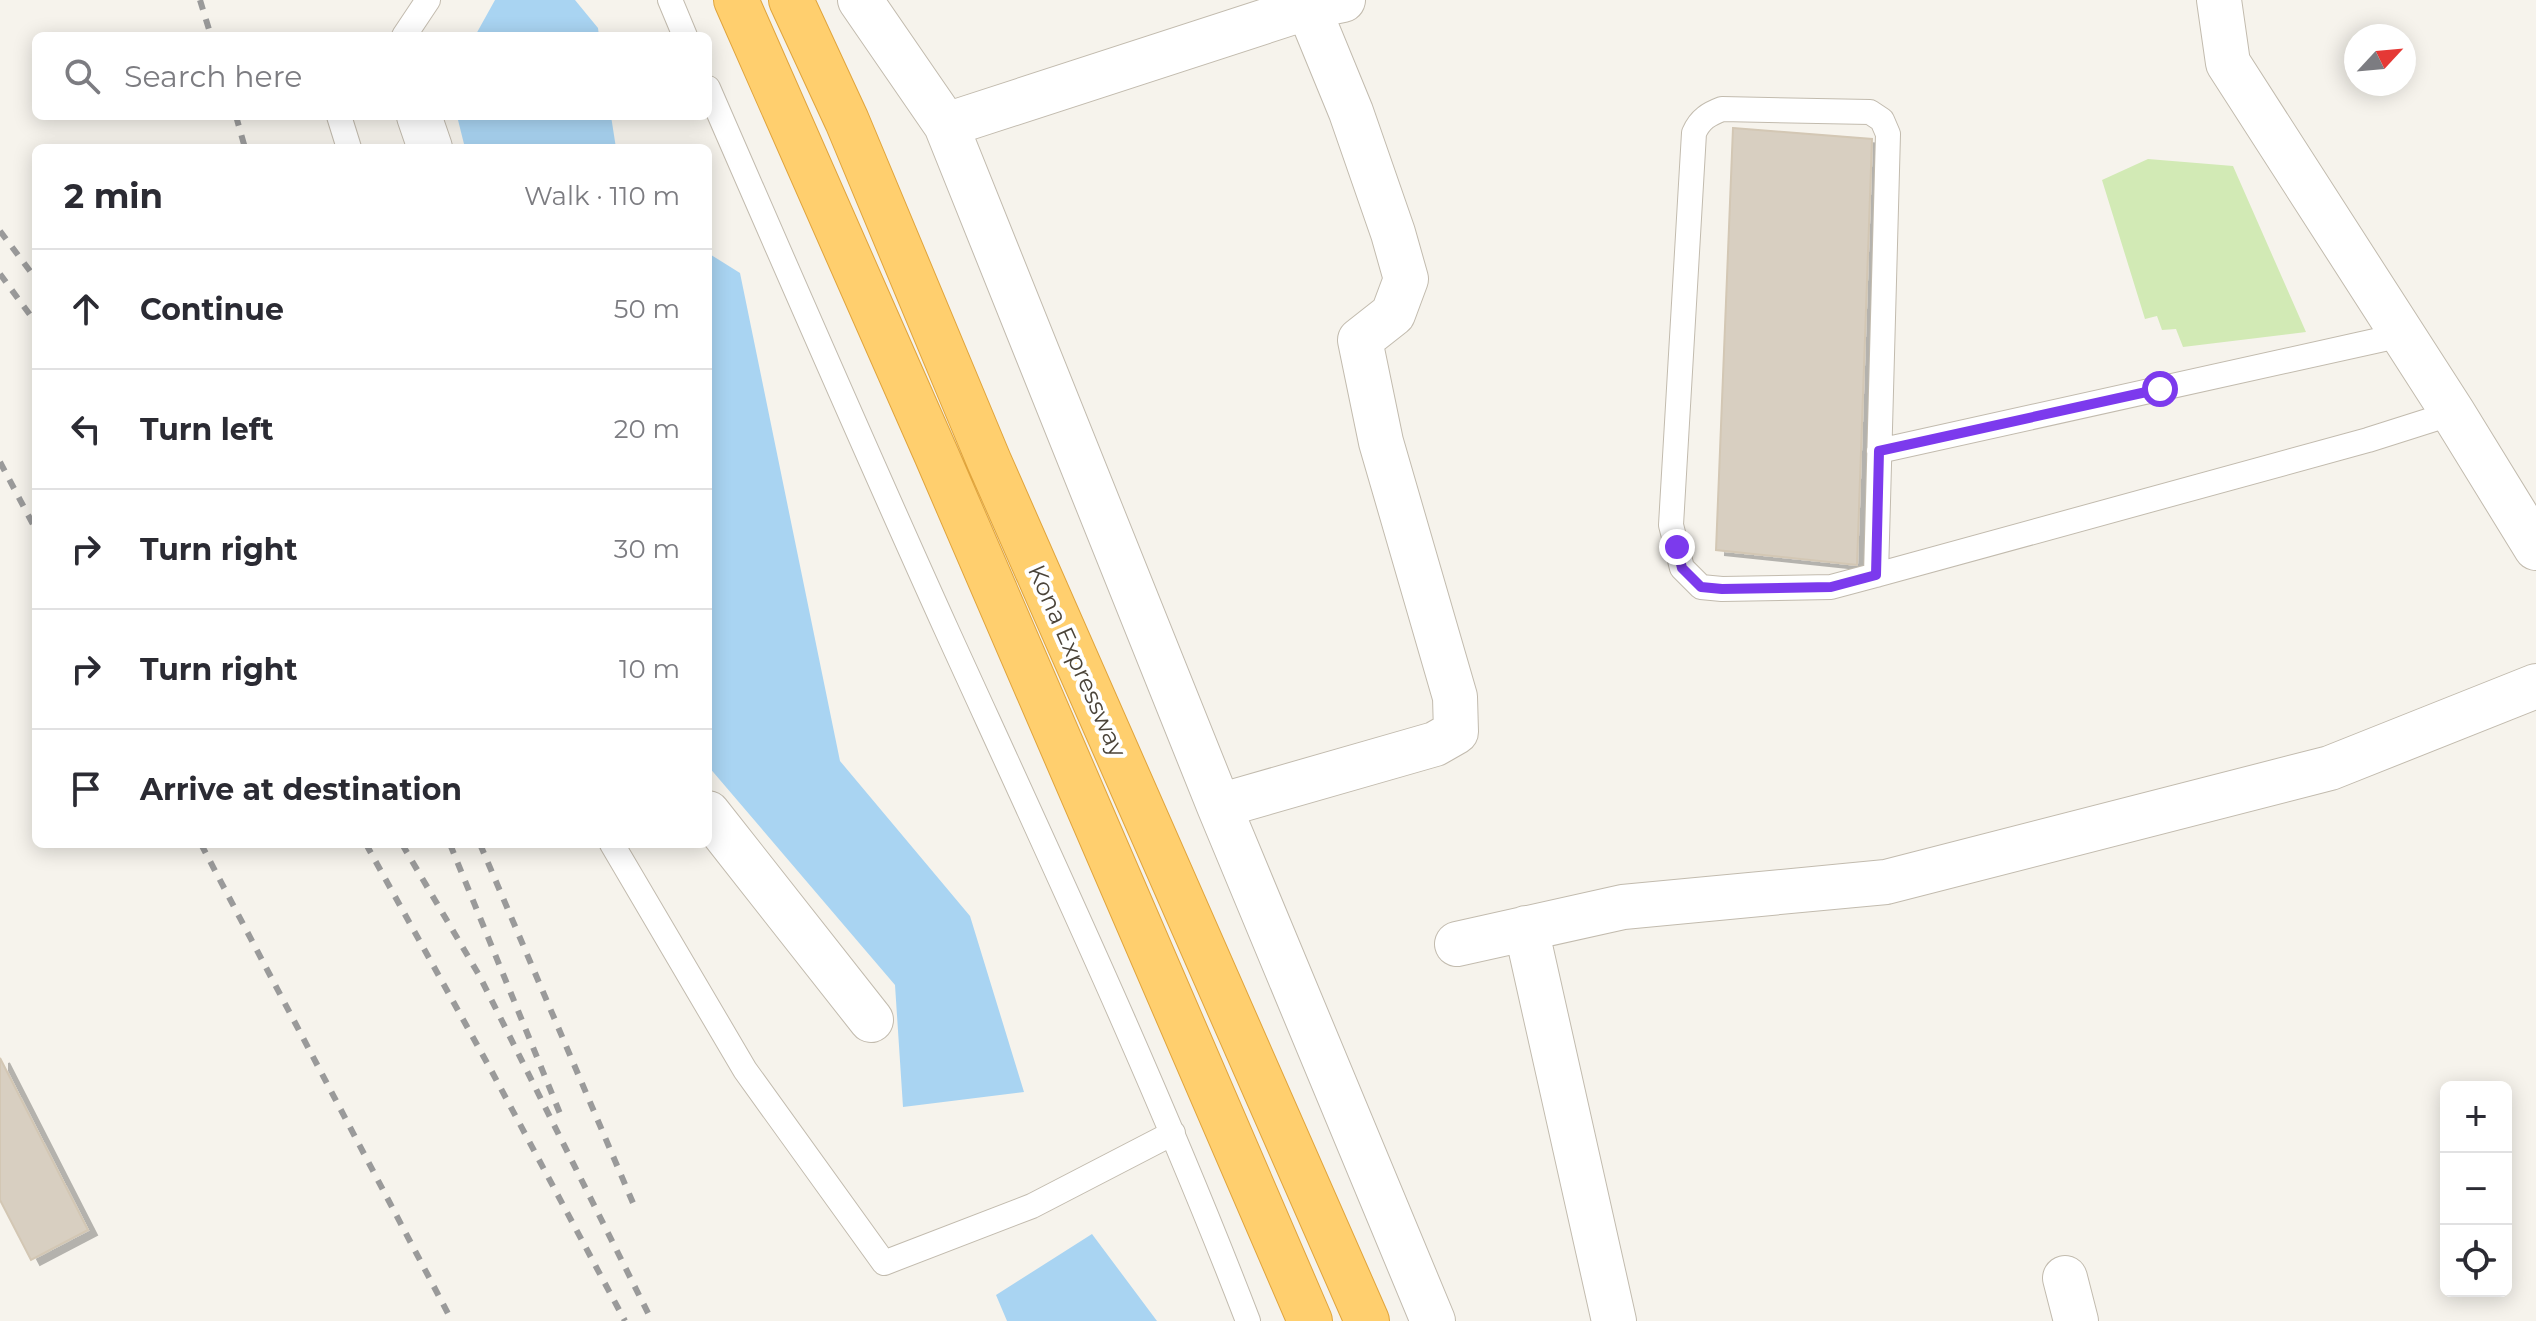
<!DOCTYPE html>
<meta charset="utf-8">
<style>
:root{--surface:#fff;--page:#f2f2f3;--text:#2b2b33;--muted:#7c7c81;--line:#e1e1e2}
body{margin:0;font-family:Montserrat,sans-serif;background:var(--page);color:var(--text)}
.controls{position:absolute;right:24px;bottom:24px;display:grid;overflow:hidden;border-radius:12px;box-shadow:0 4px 20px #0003}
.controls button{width:72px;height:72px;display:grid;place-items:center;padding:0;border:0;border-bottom:2px solid var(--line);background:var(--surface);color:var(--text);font:40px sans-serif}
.compass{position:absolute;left:2344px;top:24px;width:72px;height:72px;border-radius:50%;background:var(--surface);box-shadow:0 4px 20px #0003;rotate:64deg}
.stop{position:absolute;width:24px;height:24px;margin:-18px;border:6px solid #7c3aed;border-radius:50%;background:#fff}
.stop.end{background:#7c3aed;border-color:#fff;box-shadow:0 2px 8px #0008}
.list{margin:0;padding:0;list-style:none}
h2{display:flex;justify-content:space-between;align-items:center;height:104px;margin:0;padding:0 32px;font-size:34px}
h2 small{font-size:26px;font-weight:400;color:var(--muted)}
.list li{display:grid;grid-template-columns:52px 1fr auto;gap:24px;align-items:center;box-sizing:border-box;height:120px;padding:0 32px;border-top:2px solid var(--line)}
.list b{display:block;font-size:30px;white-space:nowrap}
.list em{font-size:26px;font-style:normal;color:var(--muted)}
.icon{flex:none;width:44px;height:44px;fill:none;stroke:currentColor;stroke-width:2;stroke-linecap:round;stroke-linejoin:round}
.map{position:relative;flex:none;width:2536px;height:1321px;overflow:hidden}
.search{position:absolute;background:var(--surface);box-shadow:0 4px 20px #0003;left:32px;top:32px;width:680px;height:88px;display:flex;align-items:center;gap:20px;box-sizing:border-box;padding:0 28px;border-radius:12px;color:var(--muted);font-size:30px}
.panel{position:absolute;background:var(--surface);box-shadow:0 4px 20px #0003;left:32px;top:144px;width:680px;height:704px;border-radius:12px}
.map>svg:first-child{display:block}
.green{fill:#d2eab5}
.water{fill:#a9d4f2}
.building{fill:#d8cfc1;stroke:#d3c7b4;stroke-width:2;filter:url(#shadow)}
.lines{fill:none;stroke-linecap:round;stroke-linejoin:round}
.lane-casing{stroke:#c2bbae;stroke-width:26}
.street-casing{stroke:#c2bbae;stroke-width:46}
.highway-casing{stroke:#e0a43c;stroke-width:46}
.lane{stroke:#fff;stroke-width:24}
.street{stroke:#fff;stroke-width:44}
.highway{stroke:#ffcf6e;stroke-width:44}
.rail{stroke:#9a9a9a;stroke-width:6;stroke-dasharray:10 10;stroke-linecap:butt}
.route{stroke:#7c3aed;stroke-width:10}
.labels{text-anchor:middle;stroke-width:8;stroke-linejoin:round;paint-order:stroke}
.street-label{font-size:24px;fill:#4b4439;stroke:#fff}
</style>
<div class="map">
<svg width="2536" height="1321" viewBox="0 0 2536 1321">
<defs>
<filter id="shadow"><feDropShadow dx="9" dy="5" stdDeviation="0" flood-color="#0004"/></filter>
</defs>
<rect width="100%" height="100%" fill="#f6f3ec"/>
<path class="green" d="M2148 159 2233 166 2306 332 2183 347 2176 329 2162 330 2157 316 2145 319 2102 180Z"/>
<path class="water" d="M495 0H575L598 28 599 36H475Z
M457 116H611L616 148H465Z
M708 253 740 273 840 761 970 916 1024 1092 903 1107 895 985 708 766Z
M1092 1234 1157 1321H1007L996 1295Z"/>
<path class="building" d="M1733 128 1872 139 1857 565 1716 550Z
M0 1058 88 1230 31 1260 0 1200Z"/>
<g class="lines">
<g class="lane-casing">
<path id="lane" d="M670 0 685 36
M404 36 428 0
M708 88C787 270 866 452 948 633 1052 861 1158 1087 1248 1321
M339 116 349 148
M1879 451 2402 335
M1876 575 1888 134 1882 120 1870 112 1722 109C1709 114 1700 119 1694 133L1671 525 1682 568 1701 587 1722 589 1831 587 1876 575 2368 440 2453 413
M612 844 745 1070 884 1263 1032 1206 1173 1133"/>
</g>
<g class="street-casing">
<path id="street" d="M860 0 946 125 1219 806 1433 1321
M2219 0 2228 63 2453 413 2536 548
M419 116 430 148
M946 125 1309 7 1343 0
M1219 806 1435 744 1456 732 1455 697 1381 442 1360 340 1393 314 1406 279 1393 233 1351 112 1305 0
M708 813 871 1020
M1526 928 1614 1321
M1457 944 1623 907 1886 882 2330 768 2536 686
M2065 1278 2076 1321"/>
</g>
<g class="highway-casing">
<path id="highway" d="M736 0 936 454 1310 1321
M791 0 847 121 989 461 1367 1321"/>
</g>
<use href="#lane" class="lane"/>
<use href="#street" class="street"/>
<use href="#highway" class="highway"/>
<path class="rail" d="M200 0 211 36
M236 116 245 148
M0 231 36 279
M0 274 36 323
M0 462 36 530
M201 844 452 1321
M366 844 491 1070 625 1321
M402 844 479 975 652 1321
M450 844 561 1116
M480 844 633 1203"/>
</g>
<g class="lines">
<path class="route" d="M1677 547 1682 568 1701 587 1722 589 1831 587 1876 575 1879 451 2160 389"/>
</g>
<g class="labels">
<g class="street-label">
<text transform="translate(1077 661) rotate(66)" y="8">Kona Expressway</text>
</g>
</g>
</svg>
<div class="controls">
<button>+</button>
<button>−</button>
<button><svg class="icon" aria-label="locate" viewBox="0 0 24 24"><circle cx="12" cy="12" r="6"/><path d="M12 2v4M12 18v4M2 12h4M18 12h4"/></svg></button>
</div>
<svg class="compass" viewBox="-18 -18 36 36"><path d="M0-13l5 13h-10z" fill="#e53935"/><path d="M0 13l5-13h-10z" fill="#7c7c81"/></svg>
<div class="stop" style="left:2160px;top:389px"></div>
<div class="stop end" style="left:1677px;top:547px"></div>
<div class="search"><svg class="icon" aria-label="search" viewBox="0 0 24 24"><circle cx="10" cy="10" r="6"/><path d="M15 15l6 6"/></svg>Search here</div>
<section class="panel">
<h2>2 min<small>Walk · 110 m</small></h2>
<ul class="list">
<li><svg class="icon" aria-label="ahead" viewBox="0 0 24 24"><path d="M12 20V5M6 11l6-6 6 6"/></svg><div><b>Continue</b></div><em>50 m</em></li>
<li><svg class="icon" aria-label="left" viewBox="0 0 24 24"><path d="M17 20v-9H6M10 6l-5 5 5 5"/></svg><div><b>Turn left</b></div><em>20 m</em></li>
<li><svg class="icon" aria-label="right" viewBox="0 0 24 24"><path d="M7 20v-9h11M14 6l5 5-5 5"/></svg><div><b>Turn right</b></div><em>30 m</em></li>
<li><svg class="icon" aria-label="right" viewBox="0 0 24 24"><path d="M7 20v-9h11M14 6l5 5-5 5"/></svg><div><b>Turn right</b></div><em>10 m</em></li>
<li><svg class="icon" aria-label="arrive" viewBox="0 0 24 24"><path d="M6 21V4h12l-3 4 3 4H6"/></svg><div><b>Arrive at destination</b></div></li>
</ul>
</section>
</div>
